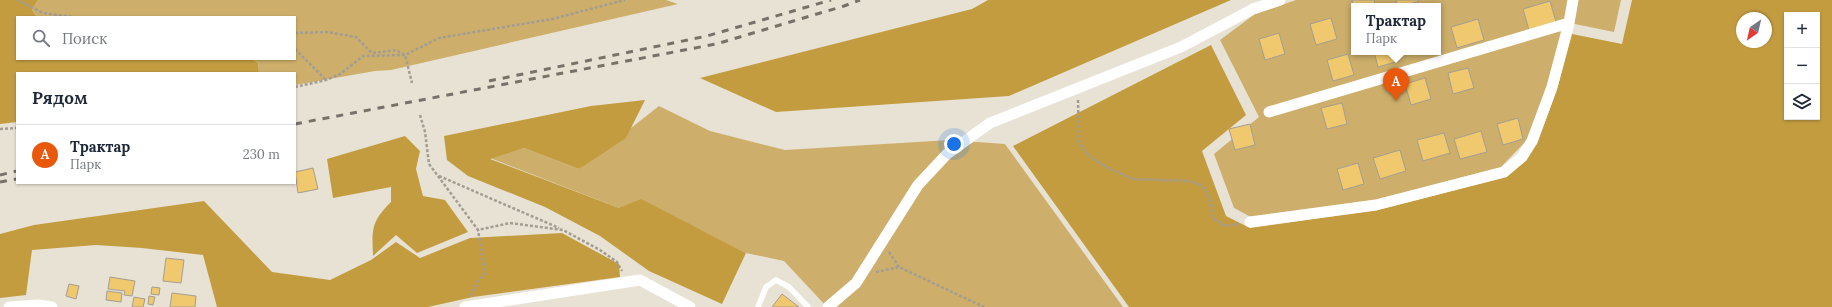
<!DOCTYPE html>
<html lang="ru">
<meta charset="utf-8">
<style>
:root{--surface:#fff;--page:#f2f2f3;--text:#1f2937;--muted:#747a83;--line:#e0e1e3;--accent:#ea580c}
body{margin:0;font-family:Lora,serif;background:var(--page);color:var(--text)}
.controls{position:absolute;right:12px;top:12px;display:grid;overflow:hidden;border-radius:0px;box-shadow:0 1px 3px #0004}
.controls button{width:36px;height:36px;display:grid;place-items:center;padding:0;border:0;border-bottom:1px solid var(--line);background:var(--surface);color:var(--text);font:20px sans-serif}
.compass{position:absolute;left:1736px;top:12px;width:36px;height:36px;border-radius:50%;background:var(--surface);box-shadow:0 1px 3px #0004;rotate:214deg}
.you{position:absolute;left:954px;top:144px;width:14px;height:14px;margin:-10px;border:3px solid #fff;border-radius:50%;background:#1a73e8;box-shadow:0 0 0 6px #1a73e833}
.badge{display:grid;place-items:center;width:26px;height:26px;border-radius:50%;background:var(--accent);color:#fff;font-size:13px;font-weight:700}
.pin{position:absolute;translate:-50% -33px;filter:drop-shadow(0 1px 2px #0008)}
.pin::after{content:'';position:absolute;top:21px;width:14px;height:12px;background:inherit;clip-path:polygon(0 0,100% 0,50% 100%)}
.popup{position:absolute;left:1351px;top:3px;width:90px;height:52px;box-sizing:border-box;display:grid;place-content:center;border-radius:0px;background:var(--surface);filter:drop-shadow(0 1px 3px #0005);font-size:13px;white-space:nowrap;color:var(--muted)}
.popup b{font-size:15px;color:var(--text)}
.popup::after{content:'';position:absolute;left:50%;top:100%;margin-left:-8px;border:8px solid transparent;border-top-color:var(--surface)}
.list{margin:0;padding:0;list-style:none}
h2{display:flex;justify-content:space-between;align-items:center;height:52px;margin:0;padding:0 16px;font-size:17px}
h2 small{font-size:13px;font-weight:400;color:var(--muted)}
.list li{display:grid;grid-template-columns:26px 1fr auto;gap:12px;align-items:center;box-sizing:border-box;height:60px;padding:0 16px;border-top:1px solid var(--line)}
.list b{display:block;font-size:15px;white-space:nowrap}
.list p{margin:0;font-size:13px;white-space:nowrap;color:var(--muted)}
.list em{font-size:13px;font-style:normal;color:var(--muted)}
.icon{flex:none;width:22px;height:22px;fill:none;stroke:currentColor;stroke-width:2;stroke-linecap:round;stroke-linejoin:round}
.map{position:relative;flex:none;width:1832px;height:307px;overflow:hidden}
.search{position:absolute;background:var(--surface);box-shadow:0 1px 3px #0004;left:16px;top:16px;width:280px;height:44px;display:flex;align-items:center;gap:10px;box-sizing:border-box;padding:0 14px;border-radius:0px;color:var(--muted);font-size:15px}
.panel{position:absolute;background:var(--surface);box-shadow:0 1px 3px #0004;left:16px;top:72px;width:280px;height:112px;border-radius:0px}
.map>svg:first-child{display:block}
.green{fill:#cdaf6b;fill-rule:evenodd}
.forest{fill:#c39c40;fill-rule:evenodd}
.building{fill:#f0c86e;stroke:#a49e91}
.lines{fill:none;stroke-linecap:round;stroke-linejoin:round}
.path{stroke:#a29d92;stroke-width:2.5;stroke-dasharray:3 2;stroke-linecap:butt}
.service{stroke:#fff;stroke-width:5.5}
.minor{stroke:#fff;stroke-width:11}
.rail{stroke:#767269;stroke-width:3;stroke-dasharray:7 7;stroke-linecap:butt}
</style>
<div class="map">
<svg width="1832" height="307" viewBox="0 0 1832 307">
<rect width="100%" height="100%" fill="#e8e2d4"/>
<path class="green" d="M38 0H666L678 4 391 70 375 71 295 85V73H259L258 63 252 59H295V17H37L32 10Z
M1296 0H1621L1614 32 1565 22 1548 85 1528 139 1501 167 1375 200 1251 217 1234 208 1214 154 1259 117 1220 40 1255 14ZM1354 6H1438V52H1354Z
M659 106 710 131 785 150 950 140 1005 144 1123 307H827L784 261 746 253 701 230 619 208 490 158 524 148 579 169Z"/>
<path class="forest" d="M0 0H38L32 10 37 17H17V59H252L258 63 259 73H17V122L0 124Z
M988 0H1231L1009 96 776 112 700 78 972 9Z
M1632 0H1832V307H1129L1013 146 1211 45 1246 115 1202 151 1226 216 1250 228 1377 210 1507 177 1537 144 1557 89 1572 34 1622 44ZM1787 15H1817V117H1787ZM1742 18H1766V42H1742Z
M645 100 626 138 579 169 524 148 490 159 619 208 641 199 746 253 722 304 649 271 600 236 545 207 468 176 447 160 444 136 591 106Z
M405 136 420 151 416 169 423 196 445 200 468 232 417 253 396 235 373 256C372 229 371 222 391 202V187L333 198 327 159Z
M204 201 272 272 330 280 371 260 396 242 420 258 470 238 562 233 619 264 620 277 473 297 428 307H217L203 255 142 248 96 245 32 250 26 295 0 298V234L34 225Z"/>
<path class="building" d="M1352 0H1374L1376 6H1354V9Z
M1396 0H1418V2L1397 6Z
M1550 1 1556 22 1529 30 1523 9Z
M1331 18 1337 39 1316 45 1310 24Z
M1478 19 1484 40 1457 48 1451 27Z
M1279 33 1285 54 1265 60 1259 39Z
M1374 52H1396L1399 61 1378 67Z
M1348 54 1354 75 1333 81 1327 60Z
M1468 68 1474 88 1453 94 1448 73Z
M1425 78 1431 99 1411 105 1405 84Z
M1342 103 1347 124 1327 129 1321 108Z
M1518 118 1523 139 1503 145 1497 124Z
M1250 124 1255 145 1235 150 1229 129Z
M1481 131 1487 152 1460 159 1454 139Z
M1444 133 1450 153 1423 161 1417 140Z
M1400 150 1406 171 1380 179 1373 158Z
M1358 163 1364 184 1343 190 1337 169Z
M313 168 318 189 298 193 295 172Z
M166 258 184 260 181 283 163 281Z
M110 277 135 281 132 296 124 295 125 291 108 289Z
M69 284 79 286 76 299 66 296Z
M152 287 160 288 159 295 151 294Z
M107 291 122 293 121 302 106 300Z
M172 293 196 296 195 307H170Z
M782 294 799 307H772Z
M149 296 155 297 153 305 148 304Z
M134 297 145 299 143 307H132Z"/>
<g class="lines">
<path class="path" d="M17 0 43 13 74 17
M295 33 327 32 356 37 372 53 396 50 405 55 412 83
M295 49 326 80
M295 87 326 80 340 74 363 56 405 55 439 38 552 19 625 0
M1078 100 1079 143 1089 156 1110 169 1133 179 1189 181 1201 185 1206 191 1211 201 1213 218 1225 226 1239 224
M420 115 425 132 429 164 478 230 510 223 563 230 600 250 617 262 622 271
M0 129 17 128
M439 176 559 228
M889 252 899 267
M876 272 899 267 984 307
M470 296 478 281 485 273 478 230"/>
<path class="service" d="M758 307 766 287 776 280 789 287 808 307"/>
<path class="minor" d="M1269 112 1569 23 1573 0
M1250 222 1376 205 1504 172 1522 157 1532 141 1552 87 1569 23
M9 307 38 305 52 307
M465 307 640 280 690 307
M828 307 856 283 918 185 947 154 990 123 1181 47 1253 9 1280 0"/>
<path class="rail" d="M489 81 707 36 831 0
M295 124 716 44 844 6 860 0
M0 175 17 171
M0 182 17 179"/>
</g>
</svg>
<div class="controls">
<button>+</button>
<button>−</button>
<button><svg class="icon" aria-label="layers" viewBox="0 0 24 24"><path d="M12 4l9 5-9 5-9-5zM3 14l9 5 9-5"/></svg></button>
</div>
<svg class="compass" viewBox="-18 -18 36 36"><path d="M0-13l5 13h-10z" fill="#e53935"/><path d="M0 13l5-13h-10z" fill="#747a83"/></svg>
<div class="you"></div>
<div class="pin badge" style="left:1396px;top:101px">A</div>
<div class="popup"><b>Трактар</b>Парк</div>
<div class="search"><svg class="icon" aria-label="search" viewBox="0 0 24 24"><circle cx="10" cy="10" r="6"/><path d="M15 15l6 6"/></svg>Поиск</div>
<section class="panel">
<h2>Рядом<small></small></h2>
<ul class="list">
<li><span class="badge">A</span><div><b>Трактар</b><p>Парк</p></div><em>230 m</em></li>
</ul>
</section>
</div>
